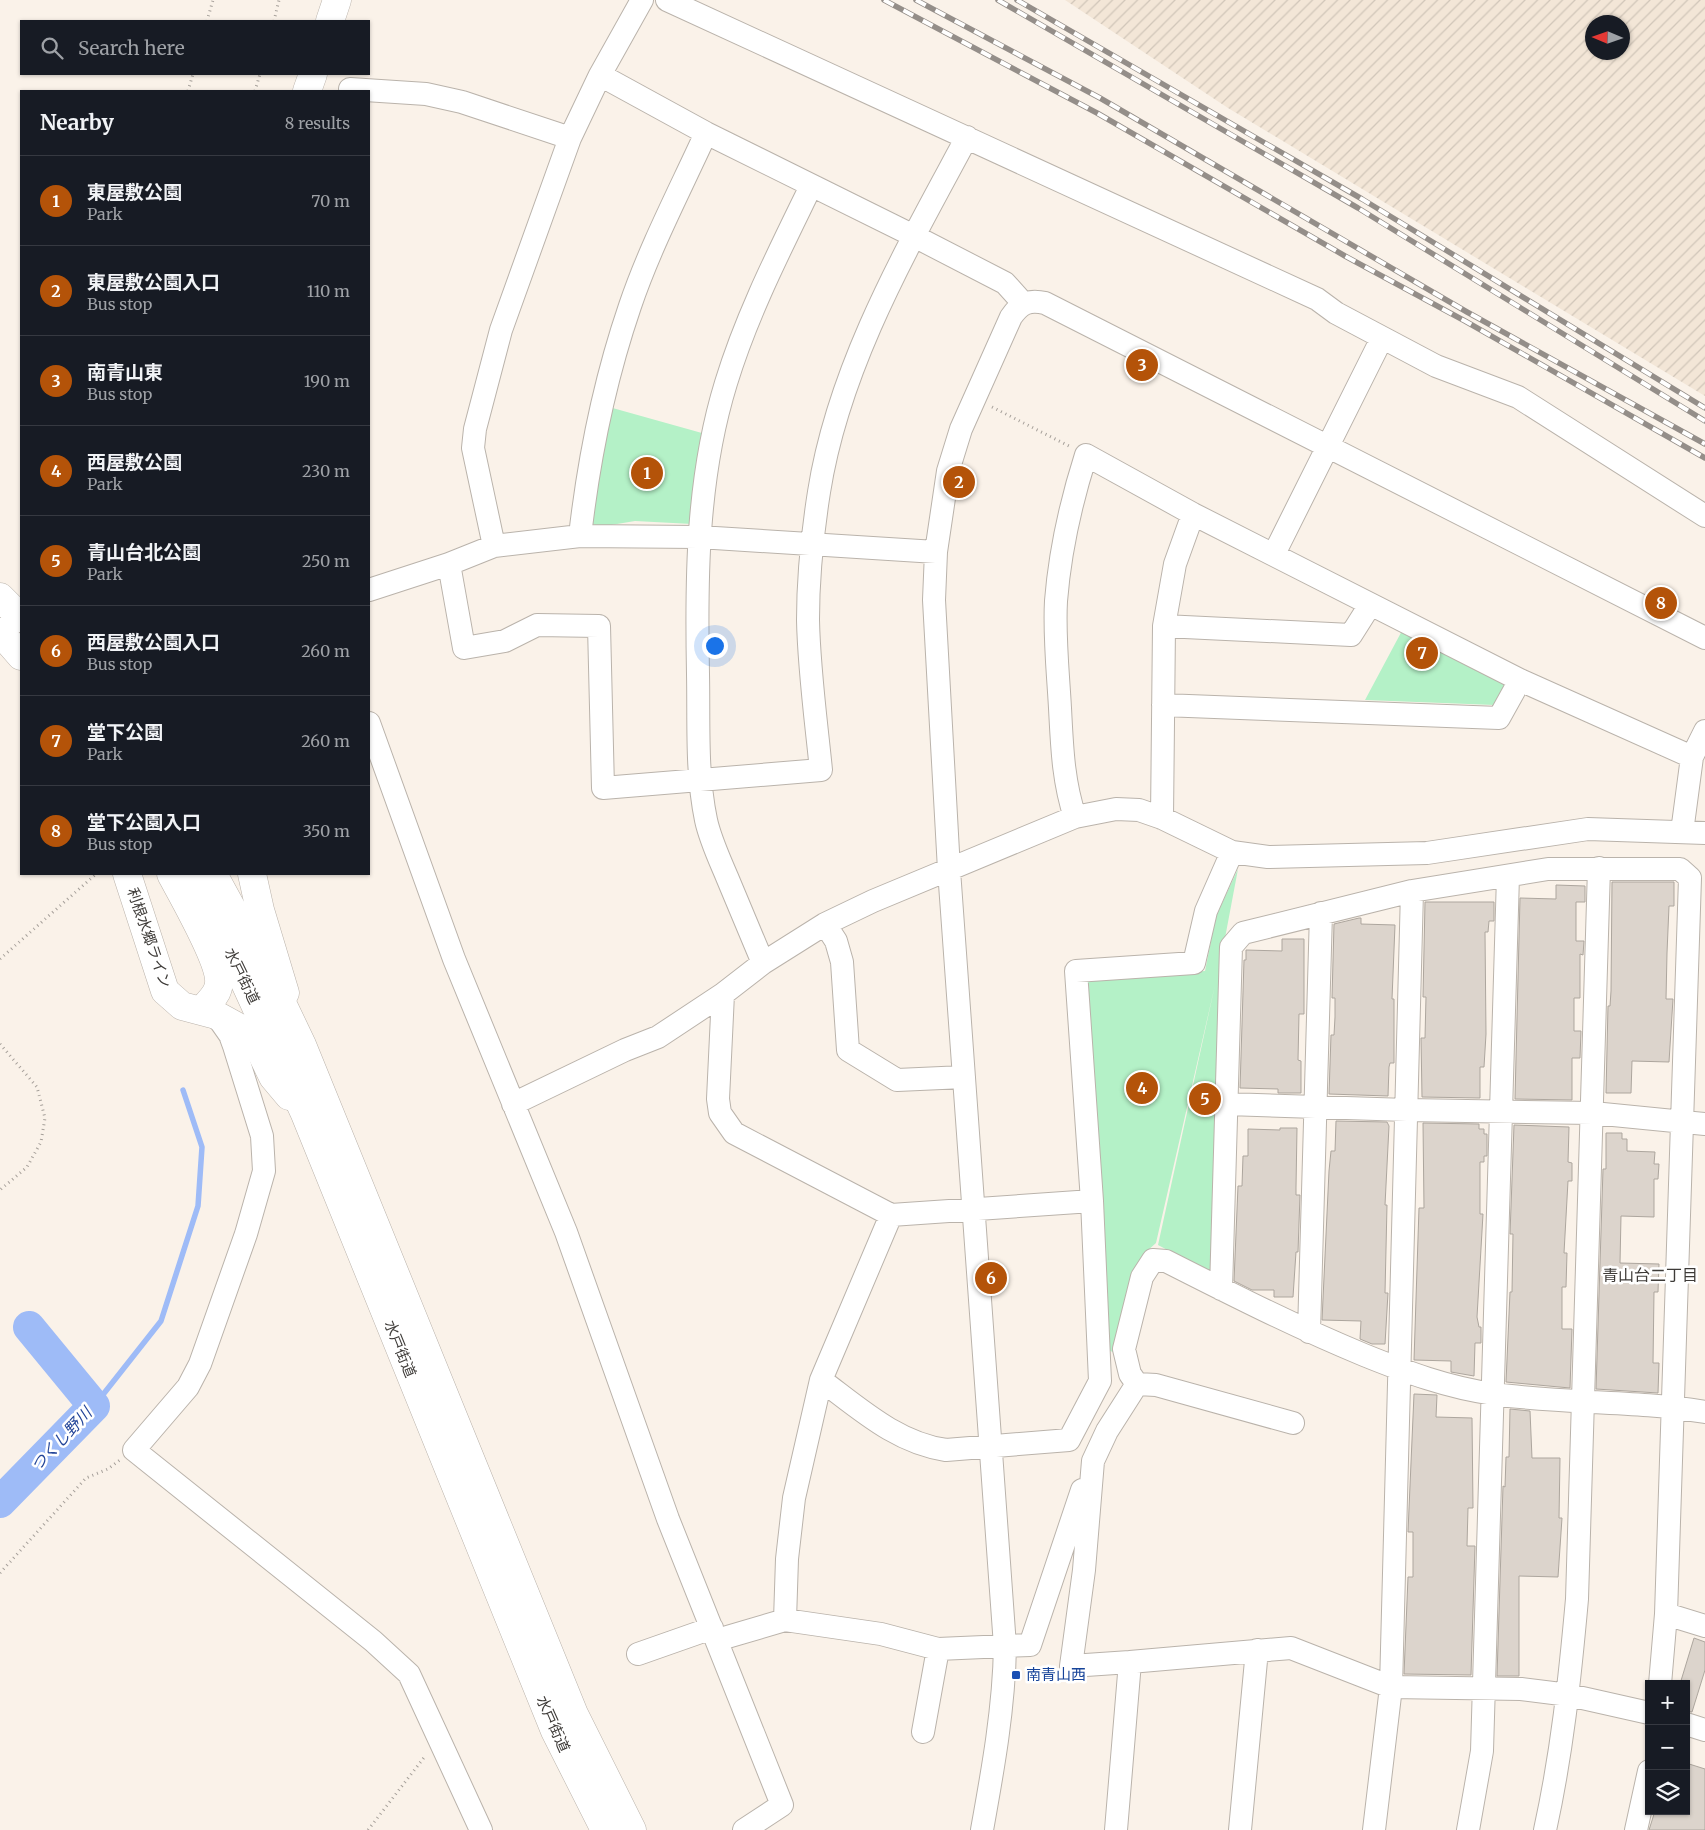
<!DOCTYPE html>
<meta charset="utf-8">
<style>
:root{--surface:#171b24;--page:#242831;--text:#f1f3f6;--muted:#9ea1a6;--line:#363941;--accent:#b45309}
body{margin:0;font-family:Merriweather,"Noto Sans JP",serif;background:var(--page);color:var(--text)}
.controls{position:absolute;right:15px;bottom:15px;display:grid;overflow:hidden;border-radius:0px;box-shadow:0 1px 4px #0004}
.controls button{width:45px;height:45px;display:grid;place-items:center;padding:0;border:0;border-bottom:1px solid var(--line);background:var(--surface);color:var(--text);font:25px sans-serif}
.compass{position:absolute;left:1585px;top:15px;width:45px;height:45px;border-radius:50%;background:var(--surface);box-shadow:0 1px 4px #0004;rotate:272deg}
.you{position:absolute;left:714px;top:645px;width:18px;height:18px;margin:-12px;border:4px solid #fff;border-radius:50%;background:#1a73e8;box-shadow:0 0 0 8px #1a73e833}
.badge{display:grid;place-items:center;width:32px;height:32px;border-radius:50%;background:var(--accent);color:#fff;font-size:16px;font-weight:700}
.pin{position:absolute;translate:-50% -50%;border:2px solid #fff;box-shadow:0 1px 5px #0006}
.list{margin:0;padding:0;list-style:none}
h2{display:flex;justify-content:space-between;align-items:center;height:65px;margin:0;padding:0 20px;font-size:21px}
h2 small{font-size:16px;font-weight:400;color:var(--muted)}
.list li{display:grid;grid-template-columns:32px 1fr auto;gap:15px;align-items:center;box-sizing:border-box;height:90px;padding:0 20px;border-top:1px solid var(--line)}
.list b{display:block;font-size:19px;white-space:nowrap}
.list p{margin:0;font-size:16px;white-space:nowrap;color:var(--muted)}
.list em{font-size:16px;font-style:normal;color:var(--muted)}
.icon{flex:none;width:28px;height:28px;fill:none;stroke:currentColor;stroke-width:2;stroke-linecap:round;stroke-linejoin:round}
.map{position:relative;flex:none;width:1705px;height:1830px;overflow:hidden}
.search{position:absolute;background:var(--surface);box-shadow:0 1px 4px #0004;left:20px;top:20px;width:350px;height:55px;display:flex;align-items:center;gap:12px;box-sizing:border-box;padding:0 18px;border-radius:0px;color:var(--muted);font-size:19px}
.panel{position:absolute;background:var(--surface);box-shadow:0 1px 4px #0004;left:20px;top:90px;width:350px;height:785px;border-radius:0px}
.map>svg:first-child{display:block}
.industrial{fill:url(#industrial-furrows);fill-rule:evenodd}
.green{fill:#b4f1c7}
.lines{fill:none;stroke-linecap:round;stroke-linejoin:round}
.stream{stroke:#9ebbf7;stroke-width:5.5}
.river{stroke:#9ebbf7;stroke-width:32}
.building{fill:#dcd4cc;stroke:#ada69e}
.minor-casing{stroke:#bab3ab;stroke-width:24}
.major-casing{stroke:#bab3ab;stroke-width:29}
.highway-casing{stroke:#bab3ab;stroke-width:29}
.path{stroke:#a6a09a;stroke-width:3;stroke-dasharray:1 4;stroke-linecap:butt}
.minor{stroke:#fff;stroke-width:22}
.major{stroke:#fff;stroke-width:28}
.highway{stroke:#fff;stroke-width:28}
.rail-casing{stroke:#948e89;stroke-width:5.5}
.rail{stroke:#fff;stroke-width:4;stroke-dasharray:11;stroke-linecap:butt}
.transit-dot{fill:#1a4fb4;stroke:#fff;stroke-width:2}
.labels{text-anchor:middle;stroke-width:5;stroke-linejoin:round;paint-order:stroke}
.street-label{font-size:15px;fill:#3e3b38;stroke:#fff}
.transit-label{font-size:15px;fill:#164399;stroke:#fff;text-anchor:start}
.neighbourhood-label{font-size:16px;fill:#3e3b38;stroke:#fff}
.water-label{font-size:16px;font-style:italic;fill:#224498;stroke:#fff}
</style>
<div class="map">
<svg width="1705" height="1830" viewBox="0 0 1705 1830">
<defs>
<pattern id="industrial-furrows" width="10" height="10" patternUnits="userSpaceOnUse" patternTransform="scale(1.25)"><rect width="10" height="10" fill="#f3e6d7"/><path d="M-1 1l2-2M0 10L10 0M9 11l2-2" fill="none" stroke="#d1c6b9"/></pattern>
</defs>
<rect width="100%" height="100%" fill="#faf2e9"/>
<path class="industrial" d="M1065 0H1705V396L1228 108ZM1592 22H1622V52H1592Z"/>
<path class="green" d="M609 407 709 435 692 524 635 521 599 527 591 523Z
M1404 627 1505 680 1506 687 1494 705 1365 700Z
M1238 869 1222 954 1217 1268 1209 1272 1158 1245 1215 985 1156 1243 1146 1252 1116 1354 1109 1350 1085 985 1090 978 1205 971 1216 916Z"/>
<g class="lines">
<path class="stream" d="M94 1406 161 1321 198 1206 202 1147 183 1090"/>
<path class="river" d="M0 1502 94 1406 29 1327"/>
</g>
<path class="building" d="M1612 882H1674V906H1669L1667 953 1666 999H1673L1669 1062 1632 1061 1631 1093H1606L1608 1006H1610L1611 991Z
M1556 885 1585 886V902H1576V941H1584L1583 955 1580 954V998H1574V1031H1581L1580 1058H1572V1100L1515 1099 1520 898 1556 899Z
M1425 902H1494V921H1489L1488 932H1485L1486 1034 1484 1067H1480V1098L1422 1097 1421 1038H1425L1426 997H1423Z
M1359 918H1361V924L1395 925 1392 999H1394V1063H1390L1389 1067 1388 1096 1329 1094 1331 1035H1334L1335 1017V998H1332L1334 924Z
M1282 939H1304V1014H1299L1298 1060 1301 1061V1093H1278V1089L1240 1088 1244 960H1246V950L1282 951Z
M1336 1121 1387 1122 1389 1126 1385 1205H1387L1385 1293H1388L1385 1344H1372L1360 1339 1361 1321 1322 1320 1329 1171 1331 1151H1335Z
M1423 1123 1479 1124V1129H1484V1134H1487V1156H1484V1162H1480V1214H1483L1477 1317 1479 1327H1481V1343H1475L1474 1376 1451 1372V1361L1414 1360 1419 1208H1424Z
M1514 1125 1569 1127 1568 1162 1572 1163V1181H1568L1564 1253H1567L1566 1287H1562V1329H1572L1570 1388 1506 1382 1510 1292H1512L1513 1234H1510Z
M1280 1128H1297L1296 1187V1195H1300L1298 1252H1296L1293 1297H1274V1290H1252L1234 1281 1238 1186H1242L1243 1156H1248V1129L1280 1130Z
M1606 1133H1622V1139H1627V1151L1655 1152 1654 1164H1659L1658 1179H1654V1217L1621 1216 1620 1263 1659 1264 1658 1292H1654L1653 1363H1659L1658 1393 1596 1389 1603 1169H1606Z
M1414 1394 1437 1395 1436 1417 1472 1418 1473 1508H1468L1467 1546H1475L1471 1675 1404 1674 1408 1577H1413V1532H1408Z
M1510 1409 1530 1411 1532 1458H1560L1559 1518H1562L1558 1577 1519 1576V1676H1497L1503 1486 1505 1487 1506 1457H1509Z
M1694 1638 1705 1642V1670L1692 1712 1686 1711V1684H1680Z
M1686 1763 1705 1769V1830H1649L1655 1811H1686Z"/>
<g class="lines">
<g class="minor-casing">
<path id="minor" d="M667 0 1317 299 1336 313 1436 366 1518 397 1705 516
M600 75 706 133 914 236 1005 283 1023 303
M350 89 426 94 462 102 570 138
M580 536C589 457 604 382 630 306 650 247 680 190 706 133
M494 546 473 448 475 429 501 330 570 138 600 75 642 0
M1274 554 1382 338
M449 564 464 648 505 641 537 625 599 626 603 788 821 770C816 720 809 670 808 620 808 580 813 530 819 492 839 365 907 249 967 137
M369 590 449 564 494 546 580 536 699 537 936 552
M1164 626 1351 635 1370 605
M1163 705 1499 718 1520 680
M369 723 454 959 566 1232 668 1519 782 1805 744 1830
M1075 817C1063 781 1062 746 1060 708 1058 672 1054 636 1056 601 1060 551 1071 502 1086 455L1193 514 1520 680 1692 757
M1162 818 1164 626 1175 564 1193 514
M1682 832 1692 757 1705 731
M825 924 836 941 842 962 848 1050 897 1080 964 1077
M763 963C751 934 739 905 727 877 719 858 710 839 706 820 696 772 699 722 698 674 696 576 697 477 726 383 747 314 780 250 811 186
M723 994 718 1099 720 1113 734 1133 891 1215 1092 1201
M216 1015 230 1035 234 1046 262 1136 264 1171 246 1234 200 1364 188 1387 134 1450 373 1641 409 1674 481 1830
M513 1104 625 1050 658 1037 723 994 763 963 825 924 873 901 1075 817 1116 809 1139 810 1162 818 1232 852 1268 857 1427 853 1588 829 1705 833
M1227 1104 1407 1110 1593 1113 1705 1124
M1221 1289 1231 947 1243 933 1412 891 1548 869H1680L1690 878 1666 1614 1660 1684
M1309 1332 1321 913
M821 1380C860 1409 897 1443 946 1450L1069 1440 1100 1381 1092 1201 1076 971 1194 963 1206 911 1232 852
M1137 1384 1130 1374 1124 1349 1142 1277 1153 1260 1166 1261C1231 1294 1296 1327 1364 1355 1406 1372 1449 1388 1494 1394 1564 1404 1635 1400 1705 1412
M1666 1614 1705 1626
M785 1620 787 1559 794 1498 821 1380 891 1215
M717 1640 785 1620 881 1634 938 1649 1030 1645 1082 1490
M638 1654 712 1628
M1130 1662 1291 1648 1391 1687 1521 1689 1569 1695 1649 1713
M1686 1724 1705 1730
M923 1732 938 1649
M982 1830C993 1769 1004 1708 1005 1646L949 870 934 600 936 552 948 471 961 429 1011 317C1020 304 1028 299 1045 303L1705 638
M1116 1830 1130 1662 1071 1666 1084 1570 1093 1461 1107 1431 1137 1384 1156 1385 1293 1423
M1240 1830 1257 1650
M1374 1830 1391 1687 1412 891
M1468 1830 1482 1751 1508 876
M1545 1830C1562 1753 1570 1677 1577 1599L1599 868
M1636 1830 1649 1771"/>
</g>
<g class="major-casing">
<path id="major" d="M330 21 337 0
M307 91 313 74
M127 874 165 991 182 1006 216 1015 247 1032 257 1044 273 1077 289 1096
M171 874C182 895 225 968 218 988 216 996 208 1003 202 1010
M252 874 260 910 285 993"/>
</g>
<g class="highway-casing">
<path id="highway" d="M0 597 21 618
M0 632 21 656
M185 874 230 950 305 1114 555 1731 605 1830
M213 874 271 980 302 1045 574 1714 632 1830"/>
</g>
<path class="path" d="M207 21 213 0
M274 21 279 0
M188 91 193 74
M255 91 260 74
M992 407 1069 446
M0 959 96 874
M0 1044 37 1087 45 1118 41 1142 27 1167 0 1190
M0 1573 86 1478 108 1469 120 1460
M368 1830 426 1755"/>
<use href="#minor" class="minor"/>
<use href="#major" class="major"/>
<use href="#highway" class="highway"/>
<g class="rail-casing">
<path id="rail" d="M884 0 1097 113 1345 256 1465 321 1705 458
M916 0 1100 98 1467 312 1705 444
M998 0 1358 208 1705 421
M1017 0 1362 199 1705 408"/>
</g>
<use href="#rail" class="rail"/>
</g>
<rect class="transit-dot" x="1011" y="1670" width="10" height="10" rx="2.5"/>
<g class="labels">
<g class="street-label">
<text transform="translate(149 938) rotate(71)" y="5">利根水郷ライン</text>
<text transform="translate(242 976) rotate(64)" y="5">水戸街道</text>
<text transform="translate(400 1349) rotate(68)" y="5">水戸街道</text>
<text transform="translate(553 1724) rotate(66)" y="5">水戸街道</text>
</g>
<g class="transit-label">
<text x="1026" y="1680">南青山西</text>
</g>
<g class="neighbourhood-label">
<text x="1650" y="1281">青山台二丁目</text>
</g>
<g class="water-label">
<text transform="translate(61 1439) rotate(-47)" y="6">つくし野川</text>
</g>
</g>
</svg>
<div class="controls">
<button>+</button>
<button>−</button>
<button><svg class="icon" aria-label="layers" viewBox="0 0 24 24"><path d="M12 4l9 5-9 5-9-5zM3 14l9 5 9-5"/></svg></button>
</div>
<svg class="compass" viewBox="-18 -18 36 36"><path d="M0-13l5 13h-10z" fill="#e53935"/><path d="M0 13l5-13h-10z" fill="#9ea1a6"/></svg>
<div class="you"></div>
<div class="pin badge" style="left:647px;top:473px">1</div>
<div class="pin badge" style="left:959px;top:482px">2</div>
<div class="pin badge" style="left:1142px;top:365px">3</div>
<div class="pin badge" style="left:1142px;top:1088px">4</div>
<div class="pin badge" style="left:1205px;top:1099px">5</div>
<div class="pin badge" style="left:991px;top:1278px">6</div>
<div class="pin badge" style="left:1422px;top:653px">7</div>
<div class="pin badge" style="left:1661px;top:603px">8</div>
<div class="search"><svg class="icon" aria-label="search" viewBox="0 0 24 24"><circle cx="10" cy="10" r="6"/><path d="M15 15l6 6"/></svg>Search here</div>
<section class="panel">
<h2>Nearby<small>8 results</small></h2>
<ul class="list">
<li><span class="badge">1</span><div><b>東屋敷公園</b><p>Park</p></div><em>70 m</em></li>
<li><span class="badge">2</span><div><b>東屋敷公園入口</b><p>Bus stop</p></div><em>110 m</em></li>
<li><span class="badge">3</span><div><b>南青山東</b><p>Bus stop</p></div><em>190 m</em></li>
<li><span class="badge">4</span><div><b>西屋敷公園</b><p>Park</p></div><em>230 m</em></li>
<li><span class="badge">5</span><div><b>青山台北公園</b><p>Park</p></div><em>250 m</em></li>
<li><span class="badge">6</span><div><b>西屋敷公園入口</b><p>Bus stop</p></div><em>260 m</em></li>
<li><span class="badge">7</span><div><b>堂下公園</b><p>Park</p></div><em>260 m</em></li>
<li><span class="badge">8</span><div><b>堂下公園入口</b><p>Bus stop</p></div><em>350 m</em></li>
</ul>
</section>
</div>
